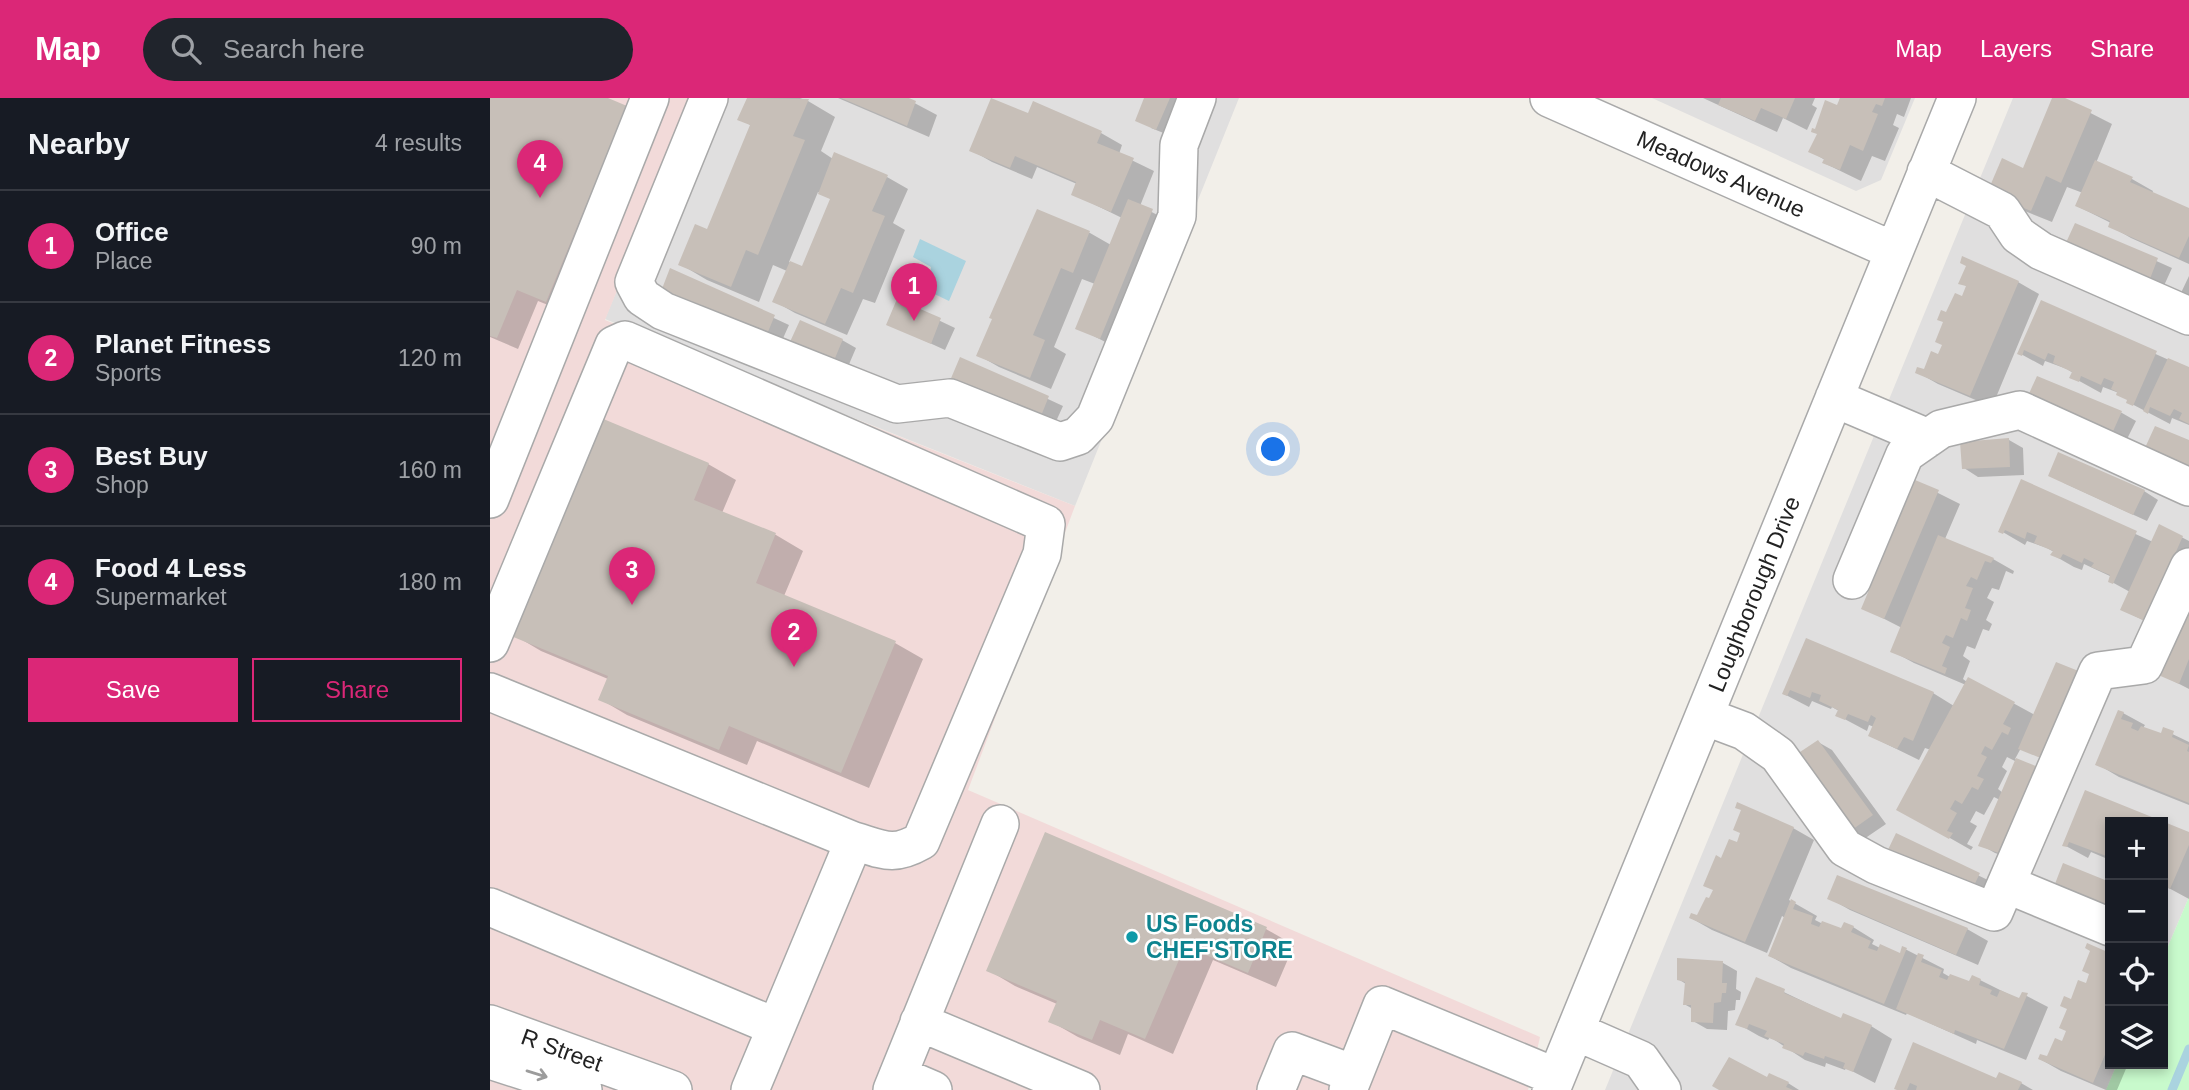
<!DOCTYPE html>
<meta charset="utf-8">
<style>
:root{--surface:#171b24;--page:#20242c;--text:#f1f3f6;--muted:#9ea1a6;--line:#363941;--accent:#db2777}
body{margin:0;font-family:Arial,sans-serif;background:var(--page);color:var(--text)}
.controls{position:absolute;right:21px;bottom:21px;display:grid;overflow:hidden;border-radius:0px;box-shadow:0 4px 10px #0003}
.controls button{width:63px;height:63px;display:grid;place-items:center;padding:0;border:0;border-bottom:2px solid var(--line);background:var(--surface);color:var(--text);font:35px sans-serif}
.you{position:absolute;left:784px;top:352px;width:24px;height:24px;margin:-18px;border:5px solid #fff;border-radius:50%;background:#1a73e8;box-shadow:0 0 0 10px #1a73e833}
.badge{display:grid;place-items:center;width:46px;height:46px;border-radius:50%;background:var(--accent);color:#fff;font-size:23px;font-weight:700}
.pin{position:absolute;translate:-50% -58px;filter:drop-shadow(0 2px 4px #0008)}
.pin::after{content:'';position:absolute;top:37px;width:24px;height:21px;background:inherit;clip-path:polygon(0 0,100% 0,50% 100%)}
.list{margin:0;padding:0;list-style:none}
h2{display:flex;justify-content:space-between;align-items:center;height:91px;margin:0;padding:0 28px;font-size:30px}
h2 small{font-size:23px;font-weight:400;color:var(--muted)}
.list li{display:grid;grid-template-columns:46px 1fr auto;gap:21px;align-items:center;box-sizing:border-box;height:112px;padding:0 28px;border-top:2px solid var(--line)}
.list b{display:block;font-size:26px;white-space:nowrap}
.list p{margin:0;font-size:23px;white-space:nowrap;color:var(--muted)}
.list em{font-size:23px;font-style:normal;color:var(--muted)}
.actions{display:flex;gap:14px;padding:21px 28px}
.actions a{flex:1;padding:16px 0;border:2px solid var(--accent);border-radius:0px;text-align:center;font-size:24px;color:var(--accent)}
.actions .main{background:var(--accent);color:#fff}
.icon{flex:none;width:38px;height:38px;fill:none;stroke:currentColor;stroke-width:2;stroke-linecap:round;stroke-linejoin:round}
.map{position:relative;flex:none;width:1699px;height:992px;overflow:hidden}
header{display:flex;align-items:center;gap:42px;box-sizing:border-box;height:98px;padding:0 35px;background:var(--accent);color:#fff}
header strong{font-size:33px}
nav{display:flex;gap:38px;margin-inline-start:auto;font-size:24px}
.search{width:490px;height:63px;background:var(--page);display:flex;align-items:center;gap:18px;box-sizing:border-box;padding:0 24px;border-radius:38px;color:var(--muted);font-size:26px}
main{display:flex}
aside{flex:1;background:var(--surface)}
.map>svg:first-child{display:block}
.residential{fill:#e0dfdf}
.commercial{fill:#f2dad9}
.park{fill:#c8facc}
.water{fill:#aad3df}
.shadow{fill:#0003;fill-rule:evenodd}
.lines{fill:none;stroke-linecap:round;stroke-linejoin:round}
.stream{stroke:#aad3df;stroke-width:9}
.building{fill:#c7bfb8}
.minor-casing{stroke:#a9a9a9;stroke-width:40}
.minor{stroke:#fff;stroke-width:37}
.oneway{stroke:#9c9c9c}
.culture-dot{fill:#0f9aa8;stroke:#fff;stroke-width:2.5}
.labels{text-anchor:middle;stroke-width:5;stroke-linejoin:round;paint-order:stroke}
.street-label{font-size:23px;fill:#222;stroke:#fff}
.culture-label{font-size:23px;font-weight:bold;fill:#0d838f;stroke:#fff;text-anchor:start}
</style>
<header>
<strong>Map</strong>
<div class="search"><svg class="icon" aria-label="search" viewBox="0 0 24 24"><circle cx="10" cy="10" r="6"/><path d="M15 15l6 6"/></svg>Search here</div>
<nav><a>Map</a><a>Layers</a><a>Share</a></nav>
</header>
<main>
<aside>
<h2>Nearby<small>4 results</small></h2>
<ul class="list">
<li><span class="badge">1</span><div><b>Office</b><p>Place</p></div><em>90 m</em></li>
<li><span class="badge">2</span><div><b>Planet Fitness</b><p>Sports</p></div><em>120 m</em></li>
<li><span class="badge">3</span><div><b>Best Buy</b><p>Shop</p></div><em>160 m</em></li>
<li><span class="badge">4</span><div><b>Food 4 Less</b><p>Supermarket</p></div><em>180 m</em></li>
</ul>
<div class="actions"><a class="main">Save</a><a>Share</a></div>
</aside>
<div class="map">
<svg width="1699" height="992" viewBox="0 0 1699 992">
<rect width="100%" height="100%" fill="#f2efe9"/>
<path class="residential" d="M206 0H749L585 408 115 221Z
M1162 0H1425L1391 82 1366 93Z
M1523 0H1699V799L1673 860V724H1620V966H1627L1616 992H1115Z"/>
<path class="commercial" d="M0 0H206L115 222 585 408 478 692 1050 939 1038 992H0Z"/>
<path class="park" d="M1699 799V992H1616L1627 966H1673V860Z"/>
<path class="water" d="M430 141 476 163 459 203 434 191 440 178 441 169 423 159Z"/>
<path class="shadow" d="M0 0H113L136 10 78 215 48 203 28 251 0 239Z
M259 0H310L318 3 345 19 331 53 343 61 397 79 418 91 403 125 415 132 385 205 373 201 357 237 305 215 284 203 297 173 283 167 269 204 217 182 190 166 218 133 262 28 250 21ZM328 94 341 101 312 170 299 164Z
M348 0H415L447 17 439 39Z
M656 0H697L681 38 661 30Z
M1213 0H1325L1322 7 1327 10 1317 32 1293 20 1287 34Z
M1350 0H1421L1414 19 1407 16 1403 27 1409 30 1395 63 1382 58 1371 83 1334 65 1335 62 1320 53 1329 36 1326 33 1348 9Z
M1564 0H1571L1622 26 1606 65 1642 81 1663 93 1662 96 1699 112V166L1641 140 1620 128 1621 125 1587 108 1593 95 1577 89 1562 124 1520 107Z
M544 6 611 35 632 47 629 56 664 73 650 108 683 125 631 252 588 230 605 186 592 181 564 249 576 256 561 291 509 269 488 257 548 114 600 135 621 147 632 120 583 96 587 86 547 69 542 81 502 64 481 52 539 17Z
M1586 127 1682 170 1672 192Z
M1479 168 1528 184 1549 196 1502 309 1448 286 1427 274H1434L1449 258 1453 247 1457 216 1473 200 1478 189 1471 185Z
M181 172 299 227 290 247Z
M1699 178V205L1689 199Z
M408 203 465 230 455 252 398 226Z
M1552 205 1699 271V327L1682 320 1680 326 1638 304 1639 302 1629 295 1613 289 1611 295 1582 279 1583 275 1577 271 1555 263 1553 268 1529 255Z
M352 242 366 250 357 271 315 254Z
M471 261 573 308 563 330Z
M1548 280 1632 315 1646 323 1635 345Z
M1519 342 1533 350 1534 377 1488 379 1474 370Z
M218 366 246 382 232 415 286 437 313 453 294 498 405 545 433 561 379 690 267 643 257 667 137 617 110 601 118 581 51 553 24 537Z
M1426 384 1470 406 1455 441 1503 461 1524 473 1523 476 1516 473 1509 492 1502 490 1497 500 1504 504 1496 522 1502 526 1499 533 1493 531 1485 551 1477 548 1473 558 1480 563 1473 581 1477 584 1479 581 1545 617 1568 668 1531 650 1525 661 1547 671 1527 762 1505 755 1491 747 1510 702 1504 699 1494 717 1486 713 1480 724 1487 728 1477 746 1483 749 1481 752 1430 723 1441 652 1435 650 1429 662 1380 638 1384 629 1379 627 1377 633 1347 617 1349 613 1342 609 1341 611 1322 603 1319 609 1294 596 1317 542 1443 595 1464 608 1476 587 1424 565 1402 553 1412 530 1373 510ZM1517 659 1527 664 1513 695 1508 691 1517 673 1512 669Z
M1532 384 1663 444 1670 428 1699 443V465L1670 530 1632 512 1640 494 1620 483 1622 479 1594 466 1592 472 1584 469 1563 457 1564 454 1557 450 1537 443 1535 447 1511 433Z
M1574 385 1654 393 1668 402 1657 423Z
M1699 500V591L1668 575Z
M1633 615 1655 627 1653 630 1672 638 1674 632 1699 644V707L1629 679 1607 666Z
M1328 644 1342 652 1396 726 1374 741 1360 733Z
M1596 694 1669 724H1620V766L1618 765 1620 762 1601 754 1598 760 1574 747Z
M1673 726 1699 736V801L1675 788 1676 785 1673 783Z
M1303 730 1324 742 1299 802 1327 818 1325 822 1333 826 1352 833 1363 829 1384 842 1382 846 1390 850 1411 857 1413 850 1454 871 1453 875 1460 879 1480 885 1490 882 1530 902 1533 896 1558 909 1536 962 1487 942 1486 946 1417 915 1416 917 1301 870 1280 858 1295 820 1292 818 1277 855 1222 832 1201 820H1208L1220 803 1232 763 1248 747Z
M556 737 776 831 804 847 786 889 723 862 683 956 638 936 630 957 588 939 560 923 567 906 525 888 498 872Z
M1407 738 1504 785 1493 805Z
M1339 800 1477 831 1498 843 1488 867 1360 812Z
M1598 847 1620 857V966H1638L1627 992H1616L1571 973 1550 961 1558 960 1573 945 1578 933 1582 903 1597 887 1601 877 1602 853Z
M1189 862 1233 865 1247 873 1246 891 1251 894 1250 902H1246L1245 912 1238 913 1237 932 1217 931 1203 923V911L1194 906 1196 886 1188 881Z
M1267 881 1352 922 1381 928 1402 941 1385 985 1356 970 1355 972 1336 965 1335 969 1315 962 1280 939 1278 942 1269 938 1248 926Z
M1424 947 1507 982 1531 985 1543 992H1410Z
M1277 981 1298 985 1309 992H1232Z"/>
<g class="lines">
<path class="stream" d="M1682 992 1699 951"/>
</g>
<path class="building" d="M0 0H118L137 8 56 204 27 192 7 240 0 238Z
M257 0 319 1 303 38 315 42 268 157 256 152 241 189 188 167 205 126 217 131 260 27 247 22Z
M351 0H419L426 3 417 28Z
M501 0 538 15 543 3 612 33 607 45 644 60 621 114 581 97 586 84 525 58 520 70 479 53Z
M654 0H680L666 32 645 23Z
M1231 0H1305L1296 21 1271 10 1265 23 1228 7Z
M1350 0H1395L1392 8 1386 6 1382 14 1388 16 1373 53 1360 47 1350 72 1332 65 1334 61 1318 54 1327 36 1321 34 1322 30 1325 31 1335 2 1347 7Z
M1562 0H1575L1602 12 1571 85 1556 78 1541 113 1497 95 1512 60 1533 70Z
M344 54 398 77 382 113 395 118 363 195 351 190 335 226 282 204 300 163 312 168 340 101 328 96Z
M1605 62 1643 79 1640 84 1699 110V138L1689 160 1618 129 1620 123 1585 108Z
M638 101 663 111 610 241 585 231Z
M547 111 600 133 583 175 571 170 543 237 555 242 540 280 486 258 502 221 499 220Z
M1585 125 1668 160 1658 186 1574 149Z
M1472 158 1529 183 1480 298 1425 275 1427 269 1434 271 1441 253 1448 256 1452 247 1445 244 1453 224 1447 222 1451 212 1456 214 1465 195 1472 198 1476 188 1468 186 1476 168 1470 165Z
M180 170 285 217 275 241 170 196Z
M407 201 451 220 441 246 396 227Z
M1551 202 1667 253 1643 308 1636 305 1637 302 1626 297 1627 294 1621 291 1624 284 1614 280 1611 287 1591 278 1589 284 1579 280 1582 274 1563 265 1565 258 1558 255 1555 262 1534 252 1532 258 1527 256Z
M310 222 353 241 343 265 299 246Z
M470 259 559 298 549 323 459 285Z
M1678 260 1699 269V326L1689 321 1692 315 1684 311 1680 318 1660 309 1658 316 1653 313Z
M1547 278 1632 313 1621 338 1537 300Z
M111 320 219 365 204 402 286 435 266 485 406 543 351 675 239 628 229 652 108 602 118 578 21 538Z
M1665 328 1699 342V373L1654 352Z
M1519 340 1520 369 1472 371 1470 344Z
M1568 354 1655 392 1643 417 1558 378Z
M1531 381 1647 433 1623 486 1618 484 1620 477 1601 469 1604 465 1594 460 1592 465 1573 456 1570 461 1560 457 1563 453 1544 445 1547 438 1537 434 1535 441 1515 432 1513 436 1508 434Z
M1425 382 1449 392 1394 521 1371 511Z
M1669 426 1693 438 1655 523 1630 512Z
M1448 437 1504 460 1501 465 1495 463 1487 482 1481 479 1476 488 1483 490 1475 510 1481 512 1477 523 1471 520 1463 540 1456 537 1452 545 1460 549 1452 568 1457 570 1455 576 1400 554Z
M1699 496V561L1689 586 1666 576Z
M1316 540 1444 594 1423 643 1414 639 1407 651 1378 638 1386 620 1381 617 1378 624 1358 616 1355 622 1345 618 1348 612 1329 603 1331 597 1322 594 1320 600 1300 592 1297 598 1292 596Z
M1566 564 1591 574 1553 661 1528 651Z
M1478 579 1525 604 1513 626 1521 630 1518 637 1512 634 1502 652 1495 648 1491 656 1497 659 1487 678 1494 681 1488 692 1482 689 1472 706 1465 702 1460 711 1467 715 1457 733 1463 735 1459 741 1406 712Z
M1628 612 1634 614 1631 621 1643 625 1641 630 1648 633 1651 628 1671 635 1673 629 1684 633 1682 639 1699 647 1697 653 1699 654V705L1605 667Z
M1328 642 1383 717 1359 734 1307 656Z
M1526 660 1548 669 1512 756 1488 748Z
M1595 692 1699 734V747L1680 791 1673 788V724H1620V767L1616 765 1619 759 1579 744 1577 749 1572 748Z
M1247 704 1304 729 1255 844 1199 820 1201 815 1207 817 1216 799 1219 800 1223 792 1213 788 1226 757 1231 760 1239 741 1247 744 1250 735 1243 732 1251 712 1245 710Z
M555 734 777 829 758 875 695 848 655 941 610 922 602 942 558 924 567 903 496 873Z
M1406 735 1490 775 1479 798 1395 758Z
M1573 765 1620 784V814L1563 791Z
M1347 777 1478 830 1466 857 1337 801Z
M1301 801 1306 804 1303 811 1323 818 1321 826 1329 829 1332 823 1351 830 1354 824 1364 828 1361 834 1381 843 1378 850 1387 853 1390 846 1410 855 1412 848 1417 850 1394 906 1278 858Z
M1597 845 1620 855V945L1603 985 1548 961 1550 956 1557 958 1565 940 1572 943 1576 933 1569 930 1577 911 1570 908 1574 898 1581 901 1588 882 1596 885 1599 876 1592 873 1600 853 1595 850Z
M1428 855 1434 857 1431 864 1452 872 1449 879 1457 882 1460 876 1479 883 1482 877 1491 881 1489 887 1502 892 1500 896 1507 899 1510 892 1529 900 1532 894 1538 895 1514 951 1465 932 1464 936 1406 911Z
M1187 860 1233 863 1232 885H1237L1236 895H1232L1231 904 1224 905 1223 925 1201 924V907H1193L1195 884 1187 882Z
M1266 879 1295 891 1294 895 1351 920 1353 915 1382 927 1363 974 1353 970 1355 965 1335 958 1334 961 1315 954 1313 958 1292 950 1294 946 1274 938 1277 933 1259 926 1257 931 1245 927Z
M1423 944 1506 980 1509 974 1532 984 1528 992H1426L1427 988 1420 985 1417 992H1407L1404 991Z
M1239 959 1277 979 1279 975 1299 984 1296 989 1303 992H1229L1222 988Z"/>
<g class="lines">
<g class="minor-casing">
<path id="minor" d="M219 0 144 184 152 199 173 213 407 306 460 300 570 344 588 338 605 320 687 118 689 47 707 0
M1059 0 1404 153
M1436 74 1512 113 1528 137 1551 153 1699 218
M1344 300 1438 340
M0 401 160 0
M1362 482 1415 356 1451 331 1530 312 1699 389
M0 545 124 247 135 242 556 426 552 456 431 743C403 759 394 752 364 743L260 992
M0 594 364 743
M1214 618 1254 633 1288 657 1355 750 1386 767 1504 814 1608 573 1654 567 1699 469
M1516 786 1620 829
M0 809 286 929
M429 924 591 992
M0 926 183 992
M1085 933 1151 962 1172 992
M0 962 93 992
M408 977 443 992
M402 992 510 726
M786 992 802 953 864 976
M858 992 892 907 1066 979
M1061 992 1467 0"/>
</g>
<use href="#minor" class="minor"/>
</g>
<defs><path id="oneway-shaft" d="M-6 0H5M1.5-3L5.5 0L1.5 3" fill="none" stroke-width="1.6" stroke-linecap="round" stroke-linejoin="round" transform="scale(1.75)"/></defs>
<use class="oneway" href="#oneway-shaft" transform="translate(47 976) rotate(17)"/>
<circle class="culture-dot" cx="642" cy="839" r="7"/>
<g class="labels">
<g class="street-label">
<text transform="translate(1231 76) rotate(24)" y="8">Meadows Avenue</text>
<text transform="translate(1264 496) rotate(-68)" y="8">Loughborough Drive</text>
<text transform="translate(72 952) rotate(20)" y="8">R Street</text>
</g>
<g class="culture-label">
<text x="656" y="834">US Foods<tspan x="656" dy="26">CHEF'STORE</tspan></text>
</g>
</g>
</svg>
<div class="controls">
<button>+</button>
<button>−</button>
<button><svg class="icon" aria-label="locate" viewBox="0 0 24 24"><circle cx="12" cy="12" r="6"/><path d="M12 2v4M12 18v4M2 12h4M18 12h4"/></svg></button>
<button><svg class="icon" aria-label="layers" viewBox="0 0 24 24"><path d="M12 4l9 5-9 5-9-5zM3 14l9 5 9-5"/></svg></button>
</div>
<div class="you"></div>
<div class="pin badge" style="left:424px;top:223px">1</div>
<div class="pin badge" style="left:304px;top:569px">2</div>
<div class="pin badge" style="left:142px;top:507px">3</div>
<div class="pin badge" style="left:50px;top:100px">4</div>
</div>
</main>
